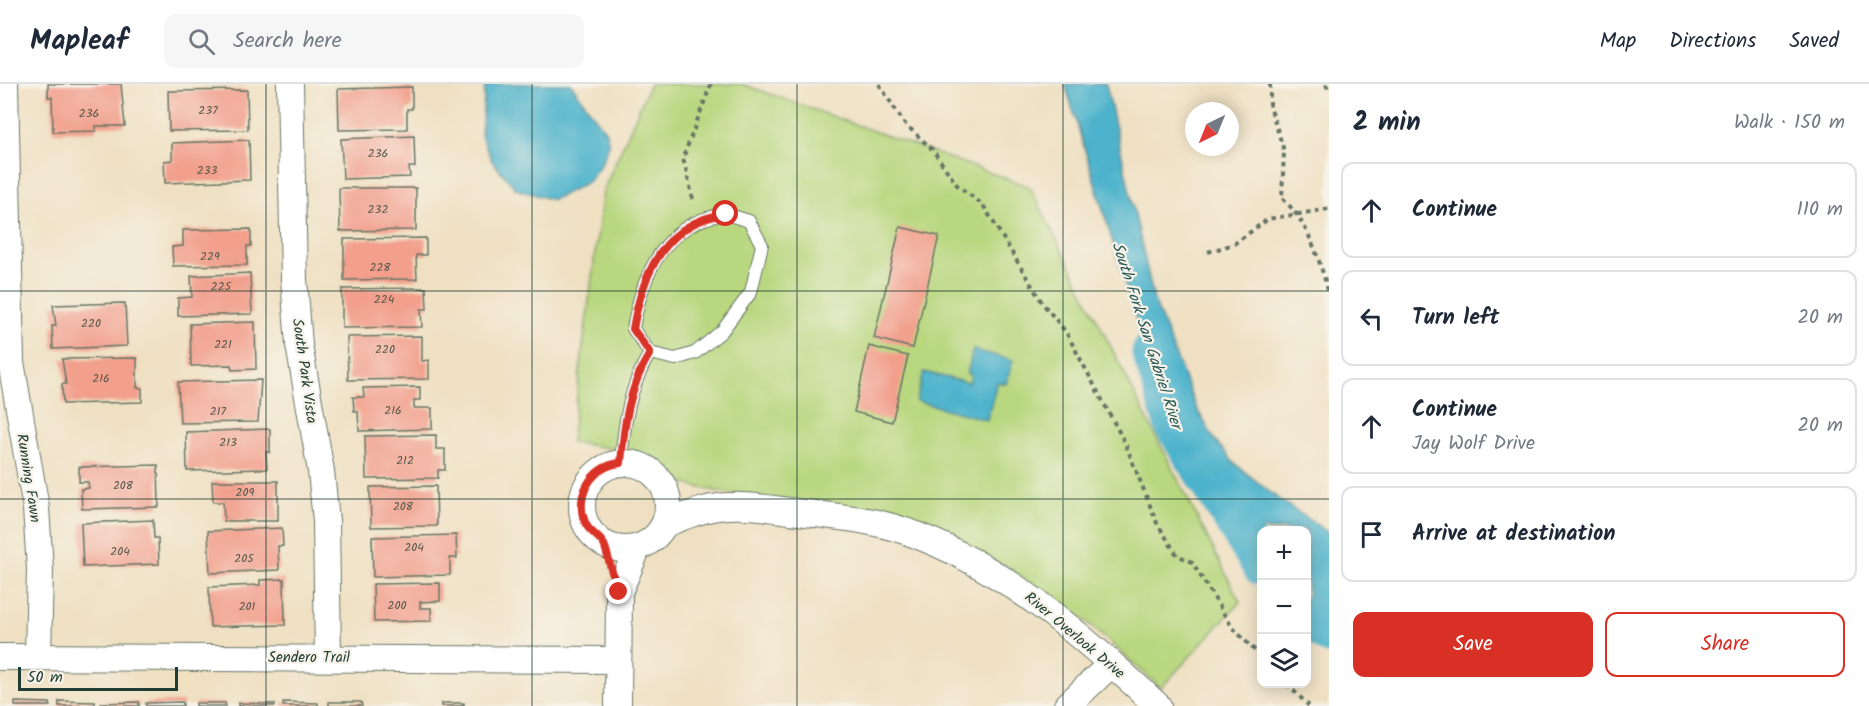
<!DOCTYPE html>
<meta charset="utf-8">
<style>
:root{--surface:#fff;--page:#f6f6f7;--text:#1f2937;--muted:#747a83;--line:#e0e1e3;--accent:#d93025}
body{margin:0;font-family:Kalam,sans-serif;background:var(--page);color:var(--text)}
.controls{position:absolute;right:18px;bottom:18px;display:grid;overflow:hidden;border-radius:12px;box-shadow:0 3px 15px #0003}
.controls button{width:54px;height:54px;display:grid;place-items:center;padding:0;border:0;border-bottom:2px solid var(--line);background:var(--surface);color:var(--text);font:30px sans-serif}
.compass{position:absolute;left:1185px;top:18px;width:54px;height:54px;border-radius:50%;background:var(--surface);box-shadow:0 3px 15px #0003;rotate:223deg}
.scale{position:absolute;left:18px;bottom:15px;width:160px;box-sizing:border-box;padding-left:6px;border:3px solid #1f3d34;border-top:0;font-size:16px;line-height:21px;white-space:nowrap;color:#1f3d34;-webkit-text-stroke:4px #f7f3e8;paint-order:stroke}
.stop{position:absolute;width:18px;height:18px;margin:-14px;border:4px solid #d93025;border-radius:50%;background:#fff}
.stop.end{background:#d93025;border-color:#fff;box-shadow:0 2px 6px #0008}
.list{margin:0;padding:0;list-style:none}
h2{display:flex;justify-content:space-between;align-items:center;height:78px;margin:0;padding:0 24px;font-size:26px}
h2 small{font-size:20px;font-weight:400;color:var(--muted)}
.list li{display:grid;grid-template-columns:39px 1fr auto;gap:18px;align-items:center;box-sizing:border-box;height:96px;margin:0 12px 12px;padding:0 12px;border:2px solid var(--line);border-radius:12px}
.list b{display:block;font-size:22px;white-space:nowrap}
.list p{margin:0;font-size:20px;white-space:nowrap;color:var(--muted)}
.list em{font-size:20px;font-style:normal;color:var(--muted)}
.actions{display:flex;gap:12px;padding:18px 24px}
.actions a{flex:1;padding:14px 0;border:2px solid var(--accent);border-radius:12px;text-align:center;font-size:21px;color:var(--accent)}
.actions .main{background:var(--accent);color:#fff}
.icon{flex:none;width:33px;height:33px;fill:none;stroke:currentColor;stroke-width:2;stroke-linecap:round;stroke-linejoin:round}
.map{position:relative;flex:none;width:1329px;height:622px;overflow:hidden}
header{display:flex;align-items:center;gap:36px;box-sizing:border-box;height:84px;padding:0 30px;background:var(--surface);border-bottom:2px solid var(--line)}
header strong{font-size:28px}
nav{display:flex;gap:33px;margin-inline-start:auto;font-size:21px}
.search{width:420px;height:54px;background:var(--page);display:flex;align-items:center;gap:15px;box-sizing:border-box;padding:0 21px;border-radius:12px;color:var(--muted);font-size:22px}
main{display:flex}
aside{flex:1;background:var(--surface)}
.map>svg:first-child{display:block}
.green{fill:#b8d77e;stroke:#6c8a59;stroke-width:1.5}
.water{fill:#4db3cc;stroke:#367880;stroke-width:1.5}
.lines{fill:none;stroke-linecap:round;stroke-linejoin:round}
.river{stroke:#4db3cc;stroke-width:39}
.building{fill:#f29f8c}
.lane-casing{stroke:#687666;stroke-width:14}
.street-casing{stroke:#687666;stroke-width:28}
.path{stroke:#687666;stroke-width:4;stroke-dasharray:4.5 4.5;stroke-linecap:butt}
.lane{stroke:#fff;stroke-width:12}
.street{stroke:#fff;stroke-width:26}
.route{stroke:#d93025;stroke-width:8}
.grid{fill:none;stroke:#1f3d34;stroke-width:1.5;stroke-opacity:0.55}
.labels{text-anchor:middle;stroke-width:4.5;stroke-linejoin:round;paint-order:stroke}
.number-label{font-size:12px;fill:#54564a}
.street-label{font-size:15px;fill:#1f3d34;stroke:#f7f3e8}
.water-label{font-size:16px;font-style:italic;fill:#2a5a5a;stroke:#f7f3e8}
</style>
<header>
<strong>Mapleaf</strong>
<div class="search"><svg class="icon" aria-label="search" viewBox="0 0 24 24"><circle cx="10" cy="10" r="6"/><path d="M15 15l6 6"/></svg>Search here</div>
<nav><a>Map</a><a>Directions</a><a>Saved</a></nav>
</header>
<main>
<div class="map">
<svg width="1329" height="622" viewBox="0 0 1329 622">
<rect width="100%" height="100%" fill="#f7f3e8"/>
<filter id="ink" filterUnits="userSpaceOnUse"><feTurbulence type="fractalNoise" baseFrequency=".0167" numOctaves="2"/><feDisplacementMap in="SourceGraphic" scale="12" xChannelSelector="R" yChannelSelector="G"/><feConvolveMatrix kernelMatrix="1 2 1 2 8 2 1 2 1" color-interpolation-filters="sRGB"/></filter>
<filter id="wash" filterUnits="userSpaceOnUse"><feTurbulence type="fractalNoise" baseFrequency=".008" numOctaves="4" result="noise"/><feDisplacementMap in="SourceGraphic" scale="24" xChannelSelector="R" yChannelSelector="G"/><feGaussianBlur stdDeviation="1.35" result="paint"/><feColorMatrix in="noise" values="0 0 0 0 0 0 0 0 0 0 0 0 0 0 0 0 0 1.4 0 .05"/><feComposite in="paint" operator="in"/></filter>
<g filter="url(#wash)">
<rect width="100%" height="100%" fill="#efe0c2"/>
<path class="green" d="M650 0H742L1030 103 1240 518 1161 604 1087 538 1007 483 948 454 692 402 665 391 639 369 571 358 603 107Z"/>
<path class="water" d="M485 0H571L606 48 609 61 601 80 588 98 553 116 516 105 492 77 481 51Z
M1065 0H1106L1154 216 1195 321 1214 355 1234 379 1280 416 1329 449V540L1307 517 1306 446H1262L1261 469 1205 402 1184 361 1144 262Z
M973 266 1013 276 1006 300 997 298 987 336 916 317 924 288 969 299 971 291 967 290Z"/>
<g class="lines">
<path class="river" d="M1151 268 1174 342 1262 483
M1306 532 1329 551"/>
</g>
<g id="blocks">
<path class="building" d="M48 0H121L125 42H96V47L53 48 52 13H48Z
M412 3V25H407V45L339 46 338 5Z
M247 6 248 46 169 47 168 7Z
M414 52 415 83H409L410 93 343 95 341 55Z
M249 56 250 96 165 99 164 77 172 76V59Z
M339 104H416V146L340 147Z
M900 143 939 152 913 264 874 254Z
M251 145V162H247V181L173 182 172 163 183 162V146Z
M426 154V171H416L417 195 344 196V155Z
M250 189 252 230 178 232V214L192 213 191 192Z
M426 204 427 225H421L422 243 342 244V205Z
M125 219 127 262 53 265 52 242H56L53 221Z
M255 238 256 285 232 286 231 281 191 282 190 240Z
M422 252V277L429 276V295L348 296 347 253Z
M869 262 908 272 892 338 854 328Z
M137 274V304H142V318L63 320 62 300H66L62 275Z
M261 296 258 338 180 339 178 298Z
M420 303V316H414V324H432V345L359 347 358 327H354L353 313H364L363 304Z
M270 345V368H266L267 385 187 387 186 348Z
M436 351V365H445V386H438V394L366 395 365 352Z
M158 381 159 423 82 425 81 405 89 404 88 398H79V383Z
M212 397H278V437H224L223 418H213Z
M436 402 437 442 371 443 370 403Z
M153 436 154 454H158L159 480 83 483 81 439Z
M282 444 283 462H278L279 486 210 489 208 447Z
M456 451 457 474H450V491L373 493 372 453Z
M284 495 285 541 210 543 209 503 260 501V496Z
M440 499V517L420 518V524H431V537L374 538 373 500Z
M59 617 95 618V622H59Z
M15 618 50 619V622H15Z
M139 618V622H101V619Z
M183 618V622H146V619Z
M283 618 318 619V622H283Z
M329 618H361L362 622H329Z
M196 619H225L226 622H196Z
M239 619 275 620V622H239Z
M442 619H464V622H442Z"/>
</g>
</g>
<g filter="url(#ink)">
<use href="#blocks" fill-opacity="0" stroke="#687666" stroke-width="1.5"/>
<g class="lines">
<g class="lane-casing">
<path id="lane" d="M726 130 749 137 762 161 751 208 722 247 695 269 675 275 650 269 633 245C642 190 665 137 726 130Z
M621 379C624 340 629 303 650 269"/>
</g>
<g class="street-casing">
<path id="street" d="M5 0 11 278 36 424 40 485 38 573
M290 0 294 195 299 261 321 387 326 437 328 573
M582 422a43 43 0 1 1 86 0a43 43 0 1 1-86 0Z
M665 440C680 434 696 427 712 424 743 418 776 426 807 429 840 433 874 436 905 447 1003 481 1083 552 1158 622
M0 573 618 576
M618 622 619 508 638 463
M1067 622 1111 580"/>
</g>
<path class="path" d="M879 0 904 39 932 65 957 101 983 121 1043 220 1066 248 1125 359 1157 439 1177 471 1192 478 1232 543 1262 574
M1270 0V22L1284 67 1282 114C1309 139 1319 175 1329 210
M1326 0 1329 8
M693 115 683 74 711 0
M1208 168 1234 160 1268 135 1329 125
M1287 600 1309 622"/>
<use href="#lane" class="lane"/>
<use href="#street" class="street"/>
</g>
</g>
<g class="lines" filter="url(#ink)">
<path class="route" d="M619 508C612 493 610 478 605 463 603 455 592 450 587 442 572 415 591 381 621 379 624 340 629 303 650 269L633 245C642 190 665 137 726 130"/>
</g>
<path class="grid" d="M266 0V622M532 0V622M797 0V622M1063 0V622M0 207H1329M0 415H1329"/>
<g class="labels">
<g class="number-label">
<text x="208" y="30">237</text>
<text x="89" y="33">236</text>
<text x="378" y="73">236</text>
<text x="207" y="90">233</text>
<text x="378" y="129">232</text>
<text x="210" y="176">229</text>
<text x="380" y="187">228</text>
<text x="221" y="206">225</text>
<text x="384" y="219">224</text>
<text x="91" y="243">220</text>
<text x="223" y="264">221</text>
<text x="385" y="269">220</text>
<text x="101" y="298">216</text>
<text x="393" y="330">216</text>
<text x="218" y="331">217</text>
<text x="228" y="362">213</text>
<text x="405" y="380">212</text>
<text x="123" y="405">208</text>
<text x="245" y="412">209</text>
<text x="403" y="426">208</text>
<text x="414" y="467">204</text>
<text x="120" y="471">204</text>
<text x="244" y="478">205</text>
<text x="397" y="525">200</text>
<text x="247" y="526">201</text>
</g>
<g class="street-label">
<text transform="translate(305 287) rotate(82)" y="5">South Park Vista</text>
<text transform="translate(29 394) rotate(81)" y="5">Running Fawn</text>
<text transform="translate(1075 551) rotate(40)" y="5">River Overlook Drive</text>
<text x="309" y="578">Sendero Trail</text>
</g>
<g class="water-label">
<text transform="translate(1148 251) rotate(72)" y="6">South Fork San Gabriel River</text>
</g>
</g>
</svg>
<div class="controls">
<button>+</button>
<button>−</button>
<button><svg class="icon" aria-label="layers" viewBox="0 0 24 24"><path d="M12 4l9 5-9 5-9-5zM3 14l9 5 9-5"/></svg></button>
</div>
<svg class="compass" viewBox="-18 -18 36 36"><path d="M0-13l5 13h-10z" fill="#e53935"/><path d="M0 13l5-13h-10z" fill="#747a83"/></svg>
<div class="scale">50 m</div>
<div class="stop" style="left:726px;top:130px"></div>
<div class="stop end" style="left:619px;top:508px"></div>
</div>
<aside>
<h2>2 min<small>Walk · 150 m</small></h2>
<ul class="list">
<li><svg class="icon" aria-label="ahead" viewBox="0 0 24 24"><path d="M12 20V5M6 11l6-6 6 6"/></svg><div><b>Continue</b></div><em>110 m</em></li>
<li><svg class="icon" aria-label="left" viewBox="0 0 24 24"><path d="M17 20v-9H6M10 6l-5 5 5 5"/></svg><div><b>Turn left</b></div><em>20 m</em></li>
<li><svg class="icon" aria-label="ahead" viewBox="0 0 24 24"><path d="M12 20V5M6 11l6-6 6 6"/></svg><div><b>Continue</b><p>Jay Wolf Drive</p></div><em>20 m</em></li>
<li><svg class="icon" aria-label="arrive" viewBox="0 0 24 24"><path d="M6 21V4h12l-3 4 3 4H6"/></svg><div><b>Arrive at destination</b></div></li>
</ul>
<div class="actions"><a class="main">Save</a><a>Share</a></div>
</aside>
</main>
